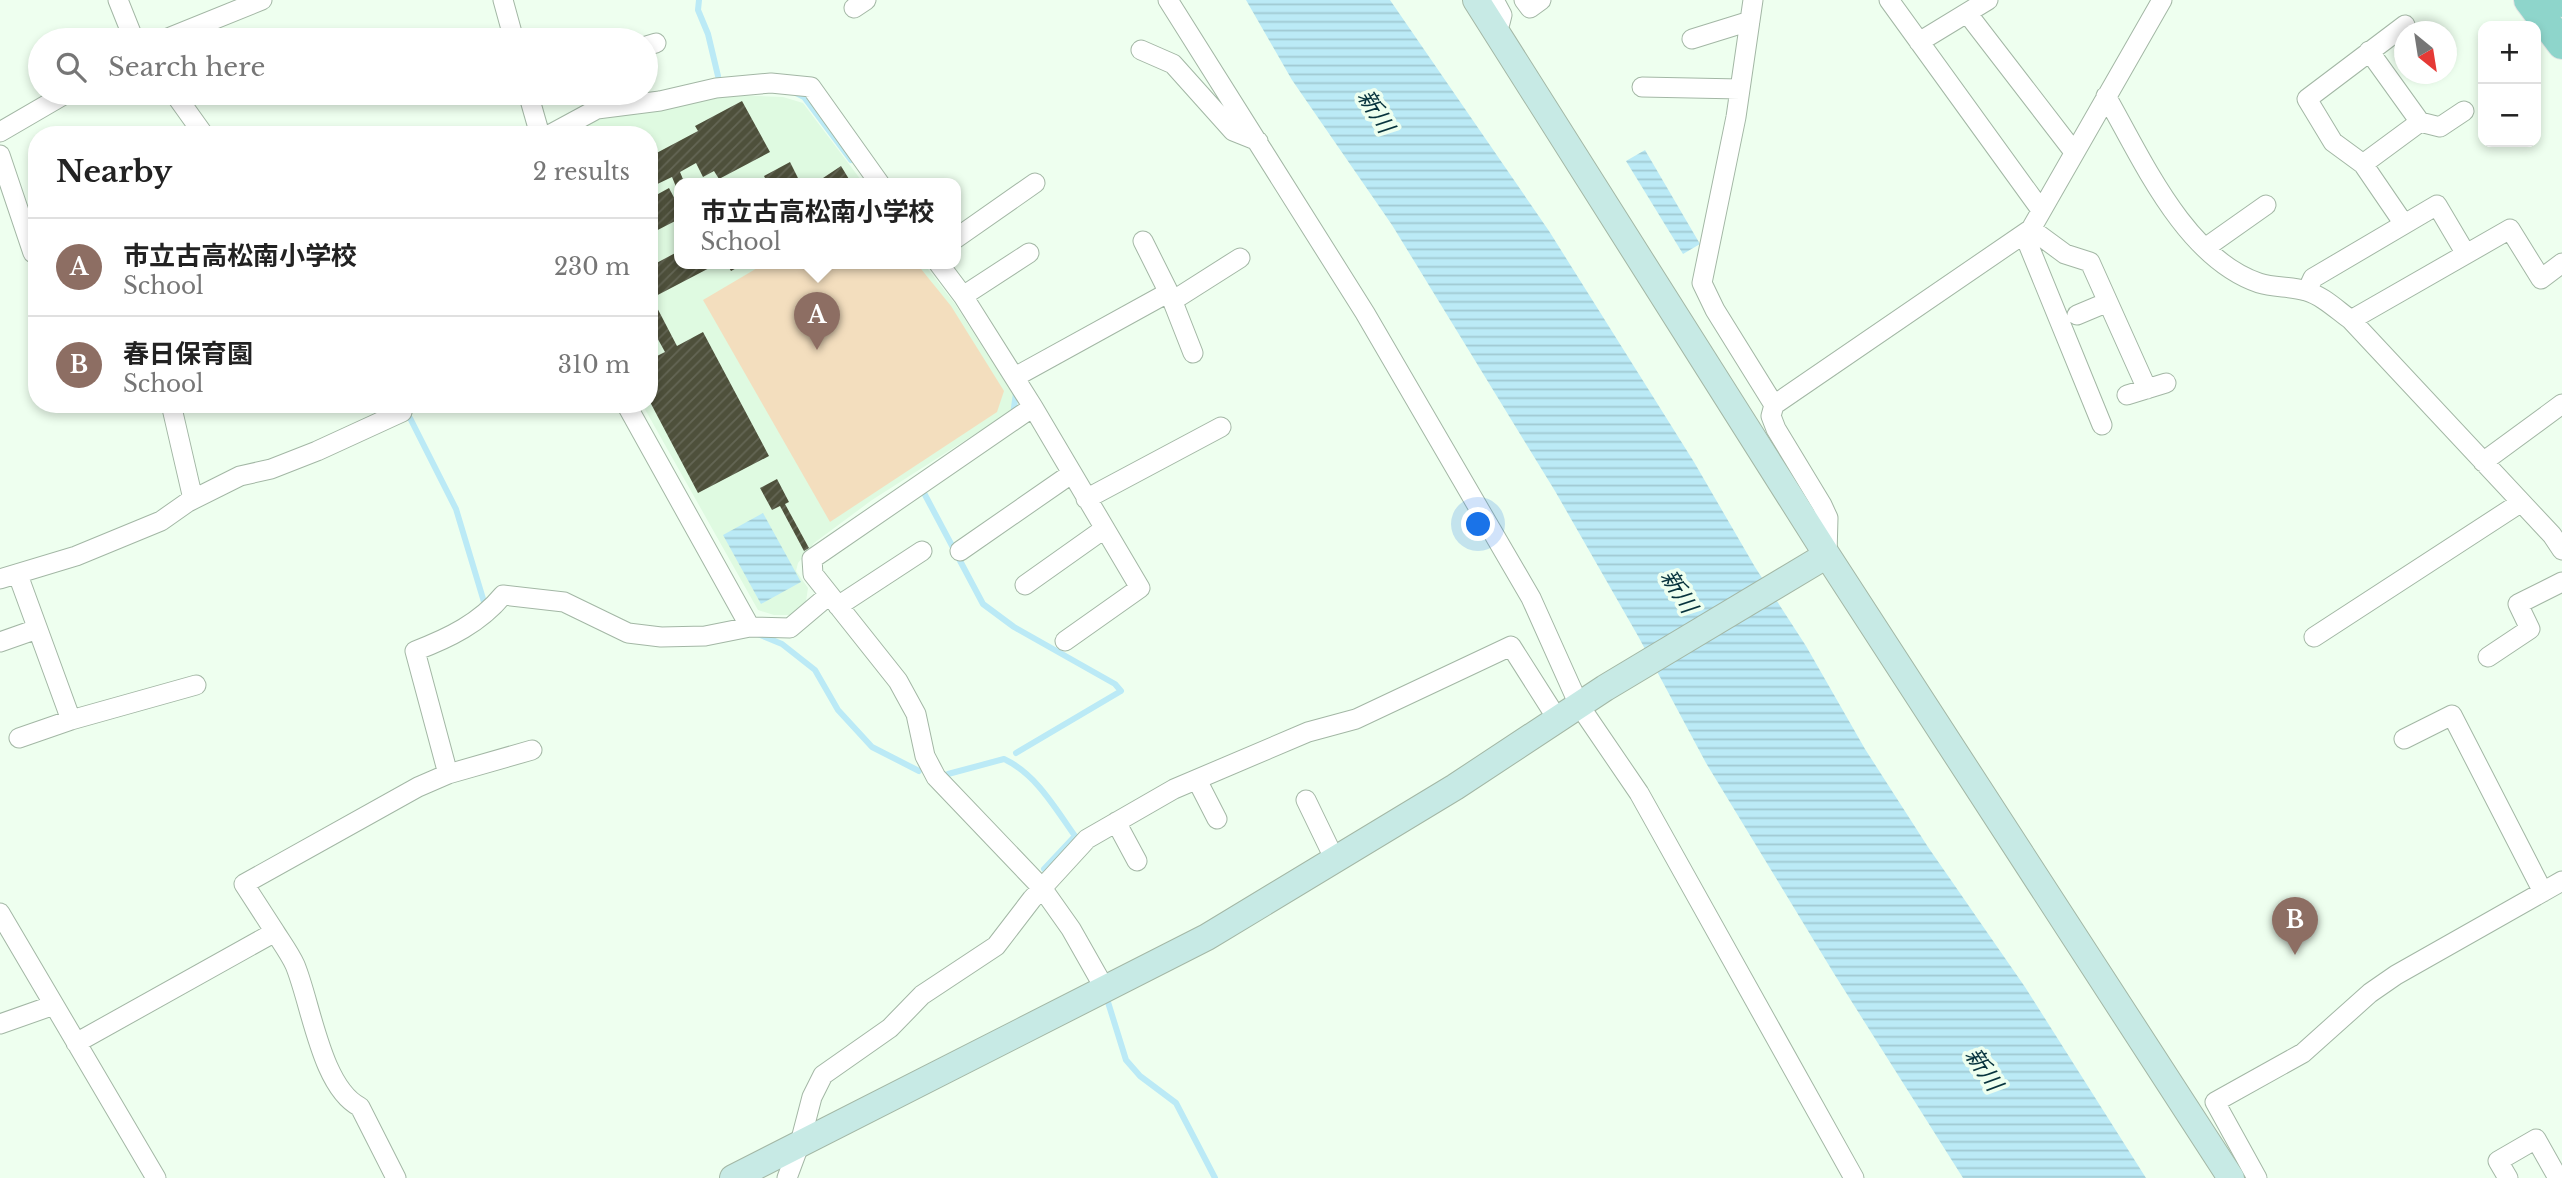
<!DOCTYPE html>
<meta charset="utf-8">
<style>
:root{--surface:#fff;--page:#f2f2f2;--text:#222;--muted:#767676;--line:#e0e0e0;--accent:#111827}
body{margin:0;font-family:"Libre Baskerville","Noto Sans JP",serif;background:var(--page);color:var(--text)}
.controls{position:absolute;right:21px;top:21px;display:grid;overflow:hidden;border-radius:14px;box-shadow:0 4px 10px #0003}
.controls button{width:63px;height:63px;display:grid;place-items:center;padding:0;border:0;border-bottom:2px solid var(--line);background:var(--surface);color:var(--text);font:35px sans-serif}
.compass{position:absolute;left:2394px;top:21px;width:63px;height:63px;border-radius:50%;background:var(--surface);box-shadow:0 4px 10px #0003;rotate:150deg}
.you{position:absolute;left:1479px;top:525px;width:24px;height:24px;margin:-18px;border:5px solid #fff;border-radius:50%;background:#1a73e8;box-shadow:0 0 0 10px #1a73e833}
.badge{display:grid;place-items:center;width:46px;height:46px;border-radius:50%;background:var(--accent);color:#fff;font-size:23px;font-weight:700}
.pin{position:absolute;translate:-50% -58px;filter:drop-shadow(0 2px 4px #0008)}
.pin::after{content:'';position:absolute;top:37px;width:24px;height:21px;background:inherit;clip-path:polygon(0 0,100% 0,50% 100%)}
.popup{position:absolute;left:674px;top:178px;width:287px;height:91px;box-sizing:border-box;display:grid;place-content:center;border-radius:14px;background:var(--surface);filter:drop-shadow(0 2px 5px #0005);font-size:23px;white-space:nowrap;color:var(--muted)}
.popup b{font-size:26px;color:var(--text)}
.popup::after{content:'';position:absolute;left:50%;top:100%;margin-left:-14px;border:14px solid transparent;border-top-color:var(--surface)}
.list{margin:0;padding:0;list-style:none}
h2{display:flex;justify-content:space-between;align-items:center;height:91px;margin:0;padding:0 28px;font-size:30px}
h2 small{font-size:23px;font-weight:400;color:var(--muted)}
.list li{display:grid;grid-template-columns:46px 1fr auto;gap:21px;align-items:center;box-sizing:border-box;height:98px;padding:0 28px;border-top:2px solid var(--line)}
.list b{display:block;font-size:26px;white-space:nowrap}
.list p{margin:0;font-size:23px;white-space:nowrap;color:var(--muted)}
.list em{font-size:23px;font-style:normal;color:var(--muted)}
.icon{flex:none;width:38px;height:38px;fill:none;stroke:currentColor;stroke-width:2;stroke-linecap:round;stroke-linejoin:round}
.map{position:relative;flex:none;width:2562px;height:1178px;overflow:hidden}
.search{position:absolute;background:var(--surface);box-shadow:0 4px 10px #0003;left:28px;top:28px;width:630px;height:77px;display:flex;align-items:center;gap:18px;box-sizing:border-box;padding:0 24px;border-radius:38px;color:var(--muted);font-size:26px}
.panel{position:absolute;background:var(--surface);box-shadow:0 4px 10px #0003;left:28px;top:126px;width:630px;height:287px;border-radius:28px}
.map>svg:first-child{display:block}
.built{fill:#dffae1}
.green{fill:#f3debe}
.water{fill:url(#water-rules)}
.lines{fill:none;stroke-linecap:round;stroke-linejoin:round}
.stream{stroke:#bbeaf6;stroke-width:6}
.building{fill:url(#building-hatch)}
.street-casing{stroke:#a3b7a5;stroke-width:21}
.secondary-casing{stroke:#a3b7a5;stroke-width:28}
.primary-casing{stroke:#e4e5e4;stroke-width:32}
.street{stroke:#fff;stroke-width:19}
.secondary{stroke:#c7eae5;stroke-width:26}
.primary{stroke:#8ed5cb;stroke-width:30}
.labels{text-anchor:middle;stroke-width:7;stroke-linejoin:round;paint-order:stroke}
.water-label{font-size:23px;font-style:italic;fill:#07333d;stroke:#eeffef}
</style>
<div class="map">
<svg width="2562" height="1178" viewBox="0 0 2562 1178">
<defs>
<pattern id="water-rules" width="6" height="5" patternUnits="userSpaceOnUse" patternTransform="scale(1.75)"><rect width="6" height="5" fill="#bbeaf6"/><path d="M0 2.5h6" fill="none" stroke="#a0c9d2"/></pattern>
<pattern id="building-hatch" width="6" height="6" patternUnits="userSpaceOnUse" patternTransform="scale(1.75)"><rect width="6" height="6" fill="#4e503b"/><path d="M-1 1l2-2M0 6l6-6M5 7l2-2" fill="none" stroke="#646655"/></pattern>
</defs>
<rect width="100%" height="100%" fill="#eeffef"/>
<path class="built" d="M731 95 783 97 803 103 864 184H679V264H924L955 304 1014 396 1011 411 872 500 814 543 798 563 796 571 808 588 805 608 795 615H774L758 610 642 404H649V135H566L597 116 663 109Z"/>
<path class="green" d="M764 264H917L951 306 1004 391 997 412 830 522 703 300Z"/>
<path class="water" d="M1246 0H1390L1549 231 1694 462 1755 567 1806 646 1865 749 1928 847 2025 987 2146 1178H1963L1833 972 1706 763 1638 636 1555 491 1392 225 1292 80Z
M1645 150 1700 244 1683 254 1626 161Z
M763 513 801 582 761 604 723 535Z"/>
<g class="lines">
<path class="stream" d="M699 0 698 10 708 34 718 76
M796 93 804 97 851 160
M1013 415 1016 393
M410 418 456 509 484 602 490 603
M924 493 983 604 1014 627 1115 684 1121 691 1016 753
M758 634 782 644 815 670 838 710 872 747 919 771
M948 774 1004 759C1036 774 1055 808 1075 836L1044 869
M1107 999 1126 1060 1140 1076 1176 1103 1215 1178"/>
</g>
<path class="building" d="M742 101 770 152 719 179 714 171 703 177 696 163 680 172 685 184H679V194L672 177 649 188V157L698 131 695 126Z
M790 162 801 184H768L764 176Z
M841 166 852 184H823L820 180Z
M669 188 679 207V219L650 234 649 199Z
M679 251V264H717L652 298 677 346 703 332 769 456 698 493 649 400V360L665 352 649 323V267Z
M727 264H744L731 271Z
M777 479 789 502 785 504 809 548 804 551 780 506 772 510 760 488Z"/>
<g class="lines">
<g class="street-casing">
<path id="street" d="M118 0 134 40
M503 0 514 40
M1168 0 1365 313 1531 598 1579 705 1639 793 1854 1178
M1524 0 1530 8 1541 0
M1753 0 1736 117 1702 283 1715 310 1774 405
M1889 0 2041 210
M854 8 866 0
M1967 13 2074 152
M1493 28 1500 23 1502 15 1494 0
M1692 39 1750 21
M163 40 262 0
M1919 42 1988 0
M646 46 656 43
M1141 50 1173 64 1233 131 1258 141
M2369 51 2420 122
M1642 87 1740 89
M174 93 204 135
M528 93 540 135
M2106 96C2142 159 2185 258 2259 283 2274 288 2291 286 2306 291 2323 296 2337 310 2351 320L2552 535 2562 550
M0 132 67 93
M549 135 597 109 660 101 716 88 771 83 811 87 880 184
M0 155 33 253 37 251
M2363 164 2420 122 2440 127 2464 111
M2404 224 2363 164 2333 142 2307 99 2405 25
M2031 229 2065 254 2090 262 2147 389
M2024 234 2102 425
M955 239 1035 183
M1143 241 1171 297 1193 353
M2205 248 2266 205
M939 264 963 296 1033 407 812 559 813 574 898 681 916 714 925 756 936 777 1042 888 1071 929 1105 989
M2307 291 2313 278 2437 205 2466 254
M963 296 1029 253
M2077 315 2108 302
M2351 320 2510 229 2541 279 2562 263
M1015 377 1162 296 1177 298 1240 258
M2127 395 2166 383
M171 404 193 499
M626 404 750 627 790 628 829 595
M1033 407 1140 588 1065 641
M2483 462 2562 404
M1086 499 1221 427
M960 551 1071 474
M1827 555 1828 518 1822 505 1776 429 1771 416 1774 405 2031 229 2162 0
M18 575 71 720 196 685
M0 579 76 556 161 521 188 502 240 476 271 469 317 451 402 412 404 404
M1025 585 1104 529
M838 606 922 551
M2314 637 2520 503
M0 642 37 629
M2488 657 2530 629 2518 604 2562 582
M19 738 71 720
M2404 739 2452 715 2543 892
M532 750 448 774 415 651C449 638 480 623 503 595L564 602 628 633 661 637 705 636 750 627
M1197 780 1217 819
M1306 800 1335 860
M1116 822 1137 861
M0 913 156 1178
M275 932C282 943 290 954 295 965 311 1003 321 1087 360 1107L396 1178
M0 1024 54 1005
M76 1043 275 932 244 884 418 787 448 774
M787 1178 800 1143 812 1097 823 1075 890 1028 922 995 996 946 1032 899 1087 839 1174 789 1308 732 1356 719 1511 646 1558 720
M2257 1178 2215 1102 2303 1053 2370 993 2396 975 2562 881
M2508 1178 2498 1161 2536 1139 2558 1178"/>
</g>
<g class="secondary-casing">
<path id="secondary" d="M1476 0 1827 555 2231 1178
M733 1178 1207 937 1455 787 1605 688 1827 555"/>
</g>
<g class="primary-casing">
<path id="primary" d="M2529 0 2562 44
M2560 0 2562 2"/>
</g>
<use href="#street" class="street"/>
<use href="#secondary" class="secondary"/>
<use href="#primary" class="primary"/>
</g>
<g class="labels">
<g class="water-label">
<text transform="translate(1376 111) rotate(58)" y="8">新川</text>
<text transform="translate(1679 591) rotate(58)" y="8">新川</text>
<text transform="translate(1984 1069) rotate(56)" y="8">新川</text>
</g>
</g>
</svg>
<div class="controls">
<button>+</button>
<button>−</button>
</div>
<svg class="compass" viewBox="-18 -18 36 36"><path d="M0-13l5 13h-10z" fill="#e53935"/><path d="M0 13l5-13h-10z" fill="#767676"/></svg>
<div class="you"></div>
<div class="pin badge" style="left:817px;top:350px;background:#8d6e63">A</div>
<div class="popup"><b>市立古高松南小学校</b>School</div>
<div class="pin badge" style="left:2295px;top:955px;background:#8d6e63">B</div>
<div class="search"><svg class="icon" aria-label="search" viewBox="0 0 24 24"><circle cx="10" cy="10" r="6"/><path d="M15 15l6 6"/></svg>Search here</div>
<section class="panel">
<h2>Nearby<small>2 results</small></h2>
<ul class="list">
<li><span class="badge" style="background:#8d6e63">A</span><div><b>市立古高松南小学校</b><p>School</p></div><em>230 m</em></li>
<li><span class="badge" style="background:#8d6e63">B</span><div><b>春日保育園</b><p>School</p></div><em>310 m</em></li>
</ul>
</section>
</div>
